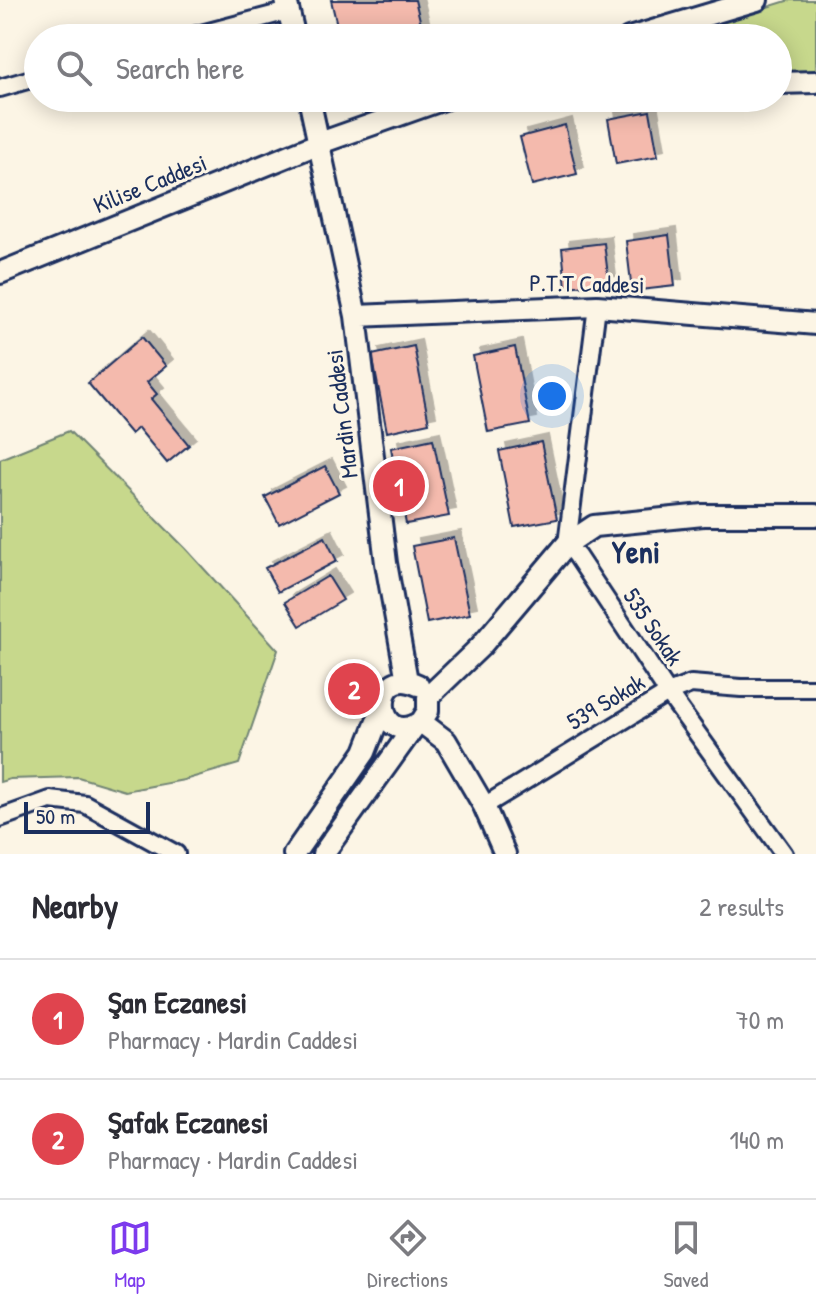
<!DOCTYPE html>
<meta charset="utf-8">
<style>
:root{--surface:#fff;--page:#f2f2f3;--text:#2b2b33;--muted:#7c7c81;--line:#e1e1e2;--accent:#7c3aed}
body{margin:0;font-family:"Patrick Hand",sans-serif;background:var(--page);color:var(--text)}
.scale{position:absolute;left:24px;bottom:20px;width:126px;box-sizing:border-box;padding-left:8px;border:4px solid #1b2f5e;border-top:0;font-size:22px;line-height:28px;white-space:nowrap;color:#1b2f5e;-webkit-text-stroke:6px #fcf5e5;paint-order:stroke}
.you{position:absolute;left:552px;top:396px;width:28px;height:28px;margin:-20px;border:6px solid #fff;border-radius:50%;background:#1a73e8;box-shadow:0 0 0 12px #1a73e833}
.badge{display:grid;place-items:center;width:52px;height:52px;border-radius:50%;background:var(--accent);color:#fff;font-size:26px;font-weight:700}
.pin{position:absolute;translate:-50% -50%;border:4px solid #fff;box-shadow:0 2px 8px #0006}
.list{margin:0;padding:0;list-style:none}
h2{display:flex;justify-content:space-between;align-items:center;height:104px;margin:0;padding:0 32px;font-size:34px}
h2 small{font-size:26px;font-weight:400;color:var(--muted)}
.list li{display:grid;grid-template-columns:52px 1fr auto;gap:24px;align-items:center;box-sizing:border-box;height:120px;padding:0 32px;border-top:2px solid var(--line)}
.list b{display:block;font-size:30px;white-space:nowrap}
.list p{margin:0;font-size:26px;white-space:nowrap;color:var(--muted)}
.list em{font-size:26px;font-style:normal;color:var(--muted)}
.icon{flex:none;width:44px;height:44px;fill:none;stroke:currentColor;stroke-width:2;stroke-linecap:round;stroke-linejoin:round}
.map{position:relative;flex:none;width:816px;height:854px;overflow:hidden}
.search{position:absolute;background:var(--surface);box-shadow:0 4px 20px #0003;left:24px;right:24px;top:24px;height:88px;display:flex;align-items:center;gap:20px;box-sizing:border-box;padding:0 28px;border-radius:44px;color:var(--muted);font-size:30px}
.sheet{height:344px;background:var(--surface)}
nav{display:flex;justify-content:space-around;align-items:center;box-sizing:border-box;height:112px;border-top:2px solid var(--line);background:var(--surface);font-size:22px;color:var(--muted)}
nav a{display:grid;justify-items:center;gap:4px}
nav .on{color:var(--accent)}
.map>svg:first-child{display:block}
.green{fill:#c7d88c;stroke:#718475;stroke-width:2}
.building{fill:#f4baad;stroke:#1b2f5e;stroke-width:2;filter:url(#shadow)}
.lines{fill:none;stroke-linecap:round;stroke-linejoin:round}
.minor-casing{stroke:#1b2f5e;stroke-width:22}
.tertiary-casing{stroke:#1b2f5e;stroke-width:26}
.minor{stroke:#fcf5e5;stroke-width:16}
.tertiary{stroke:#fcf5e5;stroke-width:20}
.labels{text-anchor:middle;stroke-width:6;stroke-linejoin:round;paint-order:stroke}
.street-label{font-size:24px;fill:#1b2f5e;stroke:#fcf5e5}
.district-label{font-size:32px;font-weight:bold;fill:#1b2f5e;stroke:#fcf5e5}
</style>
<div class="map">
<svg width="816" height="854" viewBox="0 0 816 854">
<defs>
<filter id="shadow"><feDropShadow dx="7" dy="-7" stdDeviation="0" flood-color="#0004"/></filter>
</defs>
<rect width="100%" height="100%" fill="#fcf5e5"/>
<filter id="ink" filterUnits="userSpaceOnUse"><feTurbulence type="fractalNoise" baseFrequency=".0125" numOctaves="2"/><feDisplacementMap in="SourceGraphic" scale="16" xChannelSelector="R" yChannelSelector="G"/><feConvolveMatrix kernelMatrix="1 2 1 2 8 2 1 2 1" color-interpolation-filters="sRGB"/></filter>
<g filter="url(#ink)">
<path class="green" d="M790 0H816V71L778 72V38H667Z
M69 431 186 549 278 650 239 764 184 780 125 791 78 777 10 779 0 782V459Z"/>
<path class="building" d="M331 0H415L424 36 340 38Z
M355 98H394L357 106Z
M650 111 658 156 616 164 608 119Z
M565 125 577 174 532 185 520 137Z
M669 235 675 286 632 291 626 241Z
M604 243 609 283 566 287 562 248Z
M142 337 166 366 147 382 157 394 151 399 189 445 167 463 138 428 131 434 88 383Z
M414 346 429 423 387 432 372 355Z
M515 347 530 424 488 432 473 356Z
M433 439 449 516 406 524 391 448Z
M541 442 557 519 514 527 499 451Z
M325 466 339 493 279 524 265 497Z
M325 537 337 561 278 592 265 568Z
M454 538 470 614 427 623 412 546Z
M328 576 343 600 300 626 285 602Z"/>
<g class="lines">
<g class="minor-casing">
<path id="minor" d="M186 38 288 11
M0 88 38 77
M597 306 567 544 577 556 668 693 784 854
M484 806 668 693 691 684 741 688H816
M0 818 50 800 85 804 176 854"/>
</g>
<g class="tertiary-casing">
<path id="tertiary" d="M286 0 295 38
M629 38 757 0
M778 83 816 82
M309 98 356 316 386 563 407 681
M0 273 320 143 447 98
M356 316 597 306 816 324
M418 685C370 662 374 751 421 722
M421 722 428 711V697L480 647 567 544 594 526 703 515H816
M421 722 446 741 484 806 505 854
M294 854 365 752 383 706
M323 854 414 727"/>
</g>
<use href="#minor" class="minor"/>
<use href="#tertiary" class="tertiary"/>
</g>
</g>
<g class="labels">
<g class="street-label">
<text transform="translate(150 184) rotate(-22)" y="8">Kilise Caddesi</text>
<text transform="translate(587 284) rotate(1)" y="8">P.T.T Caddesi</text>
<text transform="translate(342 414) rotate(-97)" y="8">Mardin Caddesi</text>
<text transform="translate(653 627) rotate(56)" y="8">535 Sokak</text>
<text transform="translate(606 702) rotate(-31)" y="8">539 Sokak</text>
</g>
<g class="district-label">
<text x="636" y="563">Yeni</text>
</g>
</g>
</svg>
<div class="scale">50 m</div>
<div class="you"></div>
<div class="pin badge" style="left:399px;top:486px;background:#e0444e">1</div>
<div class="pin badge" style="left:354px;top:689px;background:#e0444e">2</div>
<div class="search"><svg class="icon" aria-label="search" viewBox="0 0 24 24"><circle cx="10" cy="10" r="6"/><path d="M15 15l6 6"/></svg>Search here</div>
</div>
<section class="sheet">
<h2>Nearby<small>2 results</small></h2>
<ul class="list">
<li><span class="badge" style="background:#e0444e">1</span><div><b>Şan Eczanesi</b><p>Pharmacy · Mardin Caddesi</p></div><em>70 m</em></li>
<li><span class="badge" style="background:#e0444e">2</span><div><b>Şafak Eczanesi</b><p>Pharmacy · Mardin Caddesi</p></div><em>140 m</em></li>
</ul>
</section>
<nav>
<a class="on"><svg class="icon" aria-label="map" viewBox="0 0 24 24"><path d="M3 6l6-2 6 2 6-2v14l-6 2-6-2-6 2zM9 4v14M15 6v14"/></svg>Map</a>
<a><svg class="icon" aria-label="directions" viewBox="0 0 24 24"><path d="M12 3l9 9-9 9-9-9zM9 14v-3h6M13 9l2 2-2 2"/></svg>Directions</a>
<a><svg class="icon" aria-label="saved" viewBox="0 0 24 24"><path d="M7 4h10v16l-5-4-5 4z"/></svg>Saved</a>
</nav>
